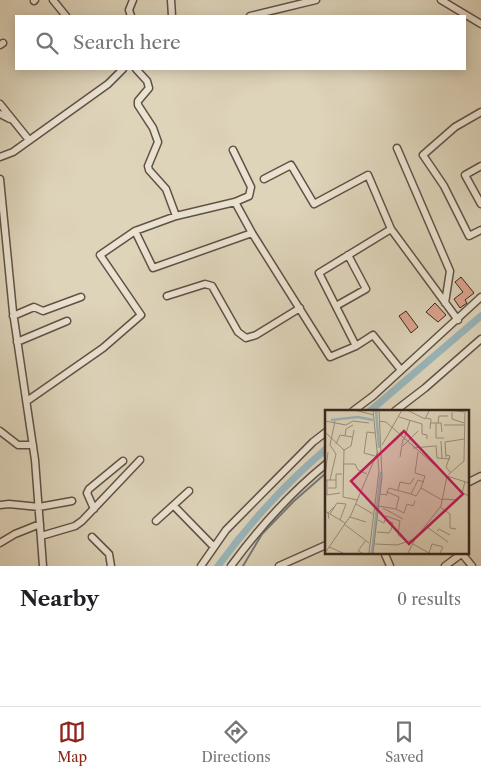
<!DOCTYPE html>
<style>
:root{--surface:#fff;--page:#f6f6f6;--text:#202124;--muted:#757577;--line:#e0e0e0;--accent:#8f2418}
body{margin:0;font-family:"Libre Caslon Text",serif;background:var(--page);color:var(--text)}
.list{margin:0;padding:0;list-style:none}
h2{display:flex;justify-content:space-between;align-items:center;height:65px;margin:0;padding:0 20px;font-size:21px}
h2 small{font-size:16px;font-weight:400;color:var(--muted)}
.icon{flex:none;width:28px;height:28px;fill:none;stroke:currentColor;stroke-width:2;stroke-linecap:round;stroke-linejoin:round}
.map{position:relative;flex:none;width:481px;height:566px;overflow:hidden}
.search{position:absolute;background:var(--surface);box-shadow:0 2px 12px #0003;left:15px;right:15px;top:15px;height:55px;display:flex;align-items:center;gap:12px;box-sizing:border-box;padding:0 18px;border-radius:0px;color:var(--muted);font-size:19px}
.sheet{height:140px;background:var(--surface)}
nav{display:flex;justify-content:space-around;align-items:center;box-sizing:border-box;height:70px;border-top:1px solid var(--line);background:var(--surface);font-size:14px;color:var(--muted)}
nav a{display:grid;justify-items:center;gap:2px}
nav .on{color:var(--accent)}
.map>svg:first-child{display:block}
.lines{fill:none;stroke-linecap:round;stroke-linejoin:round}
.stream{stroke:#727b7c;stroke-width:2}
.canal{stroke:#99b5bb;stroke-width:7}
.building{fill:#dca48f;stroke:#38251e}
.minor-casing{stroke:#625145;stroke-width:9}
.minor{stroke:#eae3d2;stroke-width:6}
.inset-river{fill:none;stroke:#99b5bb;stroke-width:2.5}
.inset-road{fill:none;stroke:#9c8e7c;stroke-width:1}
.view{fill:#c2185b;fill-opacity:0.15;stroke:#c2185b;stroke-width:2.5}
.inset-edge{fill:none;stroke:#38251e;stroke-width:2.5}
</style>
<div class="map">
<svg width="481" height="566" viewBox="0 0 481 566">
<rect width="100%" height="100%" fill="#ded4ba"/>
<filter id="stains"><feTurbulence type="fractalNoise" baseFrequency=".004" numOctaves="4"/><feColorMatrix values="0 0 0 0 .2 0 0 0 0 .09 0 0 0 0 .02 0 0 0 .5 -.17"/></filter>
<radialGradient id="worn" r=".72"><stop offset=".6" stop-color="#630" stop-opacity="0"/><stop offset="1" stop-color="#630" stop-opacity=".3"/></radialGradient>
<g class="lines">
<path class="stream" d="M243 566 262 534 294 501 326 473"/>
<path class="canal" d="M370 411 481 316
M218 566C250 522 285 484 326 449"/>
</g>
<path class="building" d="M461 277 474 293 465 300 467 303 460 308 454 299 463 292 455 282Z
M435 303 446 315 438 322 426 312Z
M406 311 418 327 411 333 399 316Z"/>
<g class="lines">
<g class="minor-casing">
<path id="minor" d="M53 0 66 16
M171 0 172 16
M441 0 481 24
M34 1 35 0
M131 16 129 10 133 0
M250 16 316 0
M0 45 3 43
M136 69 147 81 149 88 138 101V105L153 128 158 142 148 166 149 170 166 189 176 216 235 202 252 233
M0 104 29 140
M481 112 455 127 423 155 444 186 469 236 481 230
M0 114 10 119
M397 148 450 271 445 303
M233 150 251 187 249 196 235 202
M0 157 13 152 108 84 123 69
M481 166 465 175 481 204
M0 179 13 312 35 460 43 566
M264 179 291 165 314 204 368 175 391 229
M135 231 153 268 252 233 330 357 356 346
M167 296 205 284 212 286 238 332 246 338 256 335 300 308
M336 306 366 289 348 255
M13 316 34 307 43 311 81 297
M17 342 67 321
M401 370 373 335 356 346 319 273 391 229 458 320
M27 401 103 348 141 315 100 255 135 231 176 216
M353 411 373 396 481 297
M395 411 425 388 481 339
M0 431 18 445H33
M467 483 481 476
M0 505 9 504 39 507 72 501
M174 506 214 547
M94 509 87 493 89 489 123 461
M156 521 189 491
M41 536 75 526 82 521 140 460
M92 537 109 554 111 566
M0 543 15 534 40 524
M384 552 390 566
M463 555 472 566
M201 566 226 530 313 442 326 432
M231 566C259 528 289 494 326 464
M279 566 326 545
M445 566 464 552"/>
</g>
<use href="#minor" class="minor"/>
</g>
<g transform="translate(325 410)">
<rect width="144" height="144" fill="#ded4ba"/>
<path class="inset-river" d="M51 0 54 38M6 10 33 7 48 10M47 143 56 62"/>
<path class="inset-road" d="M29 0 49 5M82 0 100 9 104 1M124 0 139 2M127 2V9L139 13M74 7 97 14V24L102 25V29M101 8 106 9 105 19M0 11 21 15 28 11 44 13M54 11 61 12 122 66 144 73M106 13H116L117 22M111 13V28H119M113 13 114 6H123M119 15H139M0 22 19 40 18 87 32 90M20 26 21 19 28 15M79 30 85 10M116 31 117 49M120 32 139 29M120 32 121 47M11 34 15 25 27 27M57 35 77 0M111 35 112 48 125 49M78 36 93 21M88 38 110 36M19 40 26 36 29 20M93 42 90 63 100 66 96 78M121 45 125 46 121 57 126 63M50 46 39 43 42 22 50 23M75 47 78 29M18 54H30L33 60 42 64M123 65 139 51 140 0M0 67 3 42M0 70H11V64H17M2 70V85L15 83M5 70 11 44 5 35 10 11M140 72 137 83 144 86M3 78H11V70M73 80 75 72 85 74 89 68M62 82 64 78 86 84 93 70 99 72M86 84 91 86 96 78 117 90M117 89 133 90M31 94 48 104M54 96 71 99 74 87 62 82V85L55 84M115 97 125 104V118L131 119M58 98 78 109M71 99 79 103 82 94 88 96 90 91M0 101 20 113M5 104 12 93 21 94 15 110M25 107 41 112M4 109 3 103 10 96M53 110 59 113 61 106 75 111 73 125 81 131M19 114 44 133M102 117 123 132M144 117V134M112 121 114 119 125 125M52 122 64 123 66 120 68 113 60 110M50 134 72 135 90 129M88 134 104 143M4 137 18 143M0 143 26 105 53 41M37 143 33 141 41 130M44 143 54 61 48 0M48 143 57 67 54 0M83 143 90 129 116 96 122 66M104 143 107 134 118 137 115 143"/>
<path class="view" d="M79 21 138 84 84 134 26 71Z"/>
<rect width="144" height="144" class="inset-edge"/>
</g>
<rect width="100%" height="100%" filter="url(#stains)"/>
<rect width="100%" height="100%" fill="url(#worn)"/>
</svg>
<div class="search"><svg class="icon" aria-label="search" viewBox="0 0 24 24"><circle cx="10" cy="10" r="6"/><path d="M15 15l6 6"/></svg>Search here</div>
</div>
<section class="sheet">
<h2>Nearby<small>0 results</small></h2>
<ul class="list">
</ul>
</section>
<nav>
<a class="on"><svg class="icon" aria-label="map" viewBox="0 0 24 24"><path d="M3 6l6-2 6 2 6-2v14l-6 2-6-2-6 2zM9 4v14M15 6v14"/></svg>Map</a>
<a><svg class="icon" aria-label="directions" viewBox="0 0 24 24"><path d="M12 3l9 9-9 9-9-9zM9 14v-3h6M13 9l2 2-2 2"/></svg>Directions</a>
<a><svg class="icon" aria-label="saved" viewBox="0 0 24 24"><path d="M7 4h10v16l-5-4-5 4z"/></svg>Saved</a>
</nav>
